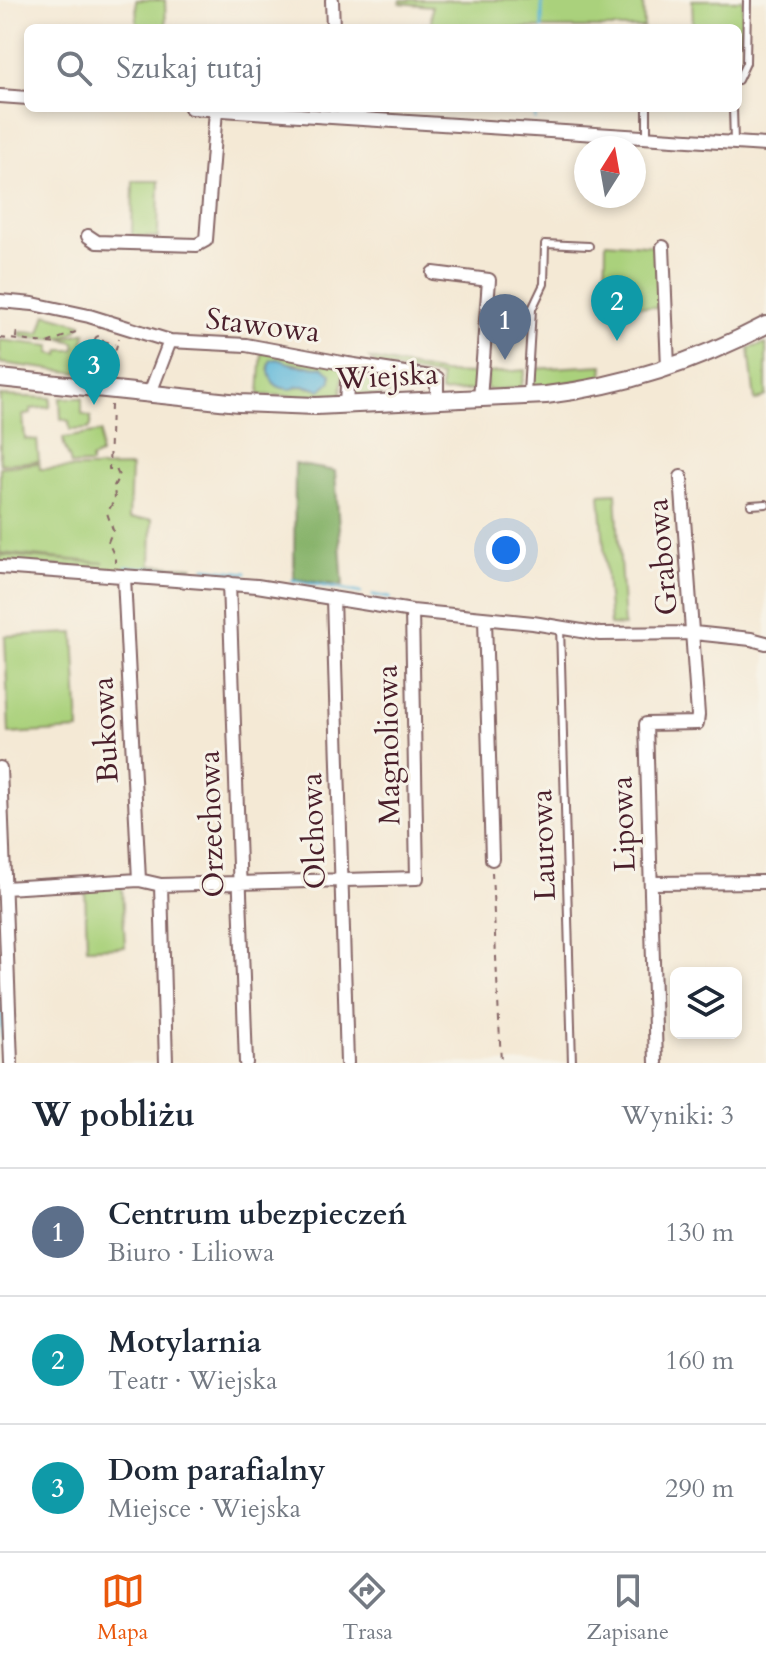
<!DOCTYPE html>
<html lang="pl">
<meta charset="utf-8">
<style>
:root{--surface:#fff;--page:#f6f6f7;--text:#1f2937;--muted:#747a83;--line:#e0e1e3;--accent:#ea580c}
body{margin:0;font-family:Cardo,serif;background:var(--page);color:var(--text)}
.controls{position:absolute;right:24px;bottom:24px;display:grid;overflow:hidden;border-radius:12px;box-shadow:0 4px 12px #0003}
.controls button{width:72px;height:72px;display:grid;place-items:center;padding:0;border:0;border-bottom:2px solid var(--line);background:var(--surface);color:var(--text);font:40px sans-serif}
.compass{position:absolute;left:574px;top:136px;width:72px;height:72px;border-radius:50%;background:var(--surface);box-shadow:0 4px 12px #0003;rotate:11deg}
.you{position:absolute;left:506px;top:550px;width:28px;height:28px;margin:-20px;border:6px solid #fff;border-radius:50%;background:#1a73e8;box-shadow:0 0 0 12px #1a73e833}
.badge{display:grid;place-items:center;width:52px;height:52px;border-radius:50%;background:var(--accent);color:#fff;font-size:26px;font-weight:700}
.pin{position:absolute;translate:-50% -66px;filter:drop-shadow(0 2px 4px #0008)}
.pin::after{content:'';position:absolute;top:42px;width:28px;height:24px;background:inherit;clip-path:polygon(0 0,100% 0,50% 100%)}
.list{margin:0;padding:0;list-style:none}
h2{display:flex;justify-content:space-between;align-items:center;height:104px;margin:0;padding:0 32px;font-size:34px}
h2 small{font-size:26px;font-weight:400;color:var(--muted)}
.list li{display:grid;grid-template-columns:52px 1fr auto;gap:24px;align-items:center;box-sizing:border-box;height:128px;padding:0 32px;border-top:2px solid var(--line)}
.list b{display:block;font-size:30px;white-space:nowrap}
.list p{margin:0;font-size:26px;white-space:nowrap;color:var(--muted)}
.list em{font-size:26px;font-style:normal;color:var(--muted)}
.icon{flex:none;width:44px;height:44px;fill:none;stroke:currentColor;stroke-width:2;stroke-linecap:round;stroke-linejoin:round}
.map{position:relative;flex:none;width:766px;height:1063px;overflow:hidden}
.search{position:absolute;background:var(--surface);box-shadow:0 4px 12px #0003;left:24px;right:24px;top:24px;height:88px;display:flex;align-items:center;gap:20px;box-sizing:border-box;padding:0 28px;border-radius:12px;color:var(--muted);font-size:30px}
.sheet{height:488px;background:var(--surface)}
nav{display:flex;justify-content:space-around;align-items:center;box-sizing:border-box;height:112px;border-top:2px solid var(--line);background:var(--surface);font-size:22px;color:var(--muted)}
nav a{display:grid;justify-items:center;gap:4px}
nav .on{color:var(--accent)}
.map>svg:first-child{display:block}
.green{fill:#aad17b;stroke:#7a7853;stroke-width:2;fill-rule:evenodd}
.forest{fill:#87b36b;stroke:#68694b;stroke-width:2}
.water{fill:#5ab5d8;stroke:#526a82;stroke-width:2}
.lines{fill:none;stroke-linecap:round;stroke-linejoin:round}
.stream{stroke:#5ab5d8;stroke-width:3}
.service-casing{stroke:#866666;stroke-width:10}
.minor-casing{stroke:#866666;stroke-width:16}
.tertiary-casing{stroke:#866666;stroke-width:20}
.path{stroke:#866666;stroke-width:2;stroke-dasharray:6 6;stroke-linecap:butt}
.service{stroke:#fff;stroke-width:6}
.minor{stroke:#fff;stroke-width:12}
.tertiary{stroke:#fff;stroke-width:16}
.labels{text-anchor:middle;stroke-width:6;stroke-linejoin:round;paint-order:stroke}
.street-label{font-size:30px;fill:#4a1f2b;stroke:#f7f3e8}
</style>
<div class="map">
<svg width="766" height="1063" viewBox="0 0 766 1063">
<rect width="100%" height="100%" fill="#f7f3e8"/>
<filter id="ink" filterUnits="userSpaceOnUse"><feTurbulence type="fractalNoise" baseFrequency=".0125" numOctaves="2"/><feDisplacementMap in="SourceGraphic" scale="16" xChannelSelector="R" yChannelSelector="G"/><feConvolveMatrix kernelMatrix="1 2 1 2 8 2 1 2 1" color-interpolation-filters="sRGB"/></filter>
<filter id="wash" filterUnits="userSpaceOnUse"><feTurbulence type="fractalNoise" baseFrequency=".006" numOctaves="4" result="noise"/><feDisplacementMap in="SourceGraphic" scale="32" xChannelSelector="R" yChannelSelector="G"/><feGaussianBlur stdDeviation="1.8" result="paint"/><feColorMatrix in="noise" values="0 0 0 0 0 0 0 0 0 0 0 0 0 0 0 0 0 1.4 0 .05"/><feComposite in="paint" operator="in"/></filter>
<g filter="url(#wash)">
<rect width="100%" height="100%" fill="#f4e9d5"/>
<path class="green" d="M136 0H165L166 28H137Z
M401 0H539L543 2 544 0H643L644 28H431L432 6 400 3Z
M692 0H743L742 39H738V28H693Z
M133 181H159L158 237 132 236Z
M606 242 657 246 662 308 605 303Z
M483 287 476 390 441 393V377L378 366 370 359 443 373 475 374Z
M46 314 82 324C68 343 42 339 21 337L19 332 40 333Z
M86 332 78 373 0 363V340L51 346 50 353 59 355 60 350H73L76 347 74 342 62 339Z
M766 344V396L755 401 749 348Z
M262 350 337 364 343 370 341 397 259 395ZM271 360 308 366 316 389 301 386 291 389 268 370Z
M603 365 602 377 534 388 531 386V369Z
M525 370 521 388 488 390 486 386 488 373Z
M363 374 428 381 435 392 351 397 353 380Z
M0 396 51 398 50 407 31 409V414L23 415 25 439 37 440 39 461 0 464Z
M60 398H82V414L91 417V426L88 429 70 430 69 421 61 419Z
M101 432 100 455 91 459V464L71 465C70 455 64 452 63 438Z
M39 463 40 469 131 467 129 519H152L151 565 192 567 187 576 0 562V555L104 563 0 553V467Z
M616 493 624 626 610 625 600 494Z
M74 633 79 730 9 734 5 636Z
M122 886 125 947 87 948 85 889Z"/>
<path class="forest" d="M295 464 335 471 343 586 294 579Z"/>
<path class="water" d="M278 359 297 366 323 367 331 374V381L321 390C315 389 308 385 301 386 290 387 300 389 288 389 271 388 266 373 271 360Z"/>
<g class="lines">
<path class="stream" d="M542 28V0
M535 119 536 108
M126 567 191 570
M205 568 246 573
M293 580 361 593
M373 595 390 598
M0 990 4 1063"/>
</g>
</g>
<g filter="url(#ink)">
<g class="lines">
<g class="service-casing">
<path id="service" d="M738 80 746 63 747 0
M733 108 734 142
M647 137V108
M527 393 532 309 544 284 545 244 589 246
M751 505 766 504
M560 626 572 1063"/>
</g>
<g class="minor-casing">
<path id="minor" d="M332 0 333 28
M0 96 28 98
M191 108 766 145
M88 236 97 242 197 245 206 240 216 110
M663 247 668 367
M433 273 489 280 480 399
M0 301 33 304 89 316 170 341 246 345 348 364 346 406
M348 364 437 378V402
M150 393 170 341
M0 567 257 586 412 611 533 623 600 634 694 633 751 639 766 643
M124 577 139 880
M229 583 246 1063
M333 598 347 1063
M485 619 492 859
M0 768 11 1063
M651 883 766 882
M161 885 166 1063
M5 888 139 880 161 885 417 878 412 611
M656 1063 646 724 697 723 698 715 681 477"/>
</g>
<g class="tertiary-casing">
<path id="tertiary" d="M0 378 239 403 316 406 546 395C623 386 698 361 766 325"/>
</g>
<path class="path" d="M95 340a4 4 0 1 1 8 0a4 4 0 1 1-8 0Z
M0 338 47 343 81 330
M16 338 17 330
M103 341 115 344
M48 343 58 344
M113 360 94 356 115 352
M112 362 119 338
M111 405 109 469H116L119 476 114 486 115 499 107 513 113 530 108 542 115 557V563
M492 872 501 1063"/>
<use href="#service" class="service"/>
<use href="#minor" class="minor"/>
<use href="#tertiary" class="tertiary"/>
</g>
</g>
<g class="labels">
<g class="street-label">
<text transform="translate(263 325) rotate(7)" y="10">Stawowa</text>
<text transform="translate(387 376) rotate(-3)" y="10">Wiejska</text>
<text transform="translate(662 557) rotate(-95)" y="10">Grabowa</text>
<text transform="translate(105 730) rotate(-93)" y="10">Bukowa</text>
<text transform="translate(388 745) rotate(-91)" y="10">Magnoliowa</text>
<text transform="translate(211 824) rotate(-92)" y="10">Orzechowa</text>
<text transform="translate(623 824) rotate(-92)" y="10">Lipowa</text>
<text transform="translate(313 831) rotate(-92)" y="10">Olchowa</text>
<text transform="translate(543 845) rotate(-92)" y="10">Laurowa</text>
</g>
</g>
</svg>
<div class="controls">
<button><svg class="icon" aria-label="layers" viewBox="0 0 24 24"><path d="M12 4l9 5-9 5-9-5zM3 14l9 5 9-5"/></svg></button>
</div>
<svg class="compass" viewBox="-18 -18 36 36"><path d="M0-13l5 13h-10z" fill="#e53935"/><path d="M0 13l5-13h-10z" fill="#747a83"/></svg>
<div class="you"></div>
<div class="pin badge" style="left:505px;top:360px;background:#5c6f8a">1</div>
<div class="pin badge" style="left:617px;top:341px;background:#0f9aa8">2</div>
<div class="pin badge" style="left:94px;top:405px;background:#0f9aa8">3</div>
<div class="search"><svg class="icon" aria-label="search" viewBox="0 0 24 24"><circle cx="10" cy="10" r="6"/><path d="M15 15l6 6"/></svg>Szukaj tutaj</div>
</div>
<section class="sheet">
<h2>W pobliżu<small>Wyniki: 3</small></h2>
<ul class="list">
<li><span class="badge" style="background:#5c6f8a">1</span><div><b>Centrum ubezpieczeń</b><p>Biuro · Liliowa</p></div><em>130 m</em></li>
<li><span class="badge" style="background:#0f9aa8">2</span><div><b>Motylarnia</b><p>Teatr · Wiejska</p></div><em>160 m</em></li>
<li><span class="badge" style="background:#0f9aa8">3</span><div><b>Dom parafialny</b><p>Miejsce · Wiejska</p></div><em>290 m</em></li>
</ul>
</section>
<nav>
<a class="on"><svg class="icon" aria-label="map" viewBox="0 0 24 24"><path d="M3 6l6-2 6 2 6-2v14l-6 2-6-2-6 2zM9 4v14M15 6v14"/></svg>Mapa</a>
<a><svg class="icon" aria-label="directions" viewBox="0 0 24 24"><path d="M12 3l9 9-9 9-9-9zM9 14v-3h6M13 9l2 2-2 2"/></svg>Trasa</a>
<a><svg class="icon" aria-label="saved" viewBox="0 0 24 24"><path d="M7 4h10v16l-5-4-5 4z"/></svg>Zapisane</a>
</nav>
